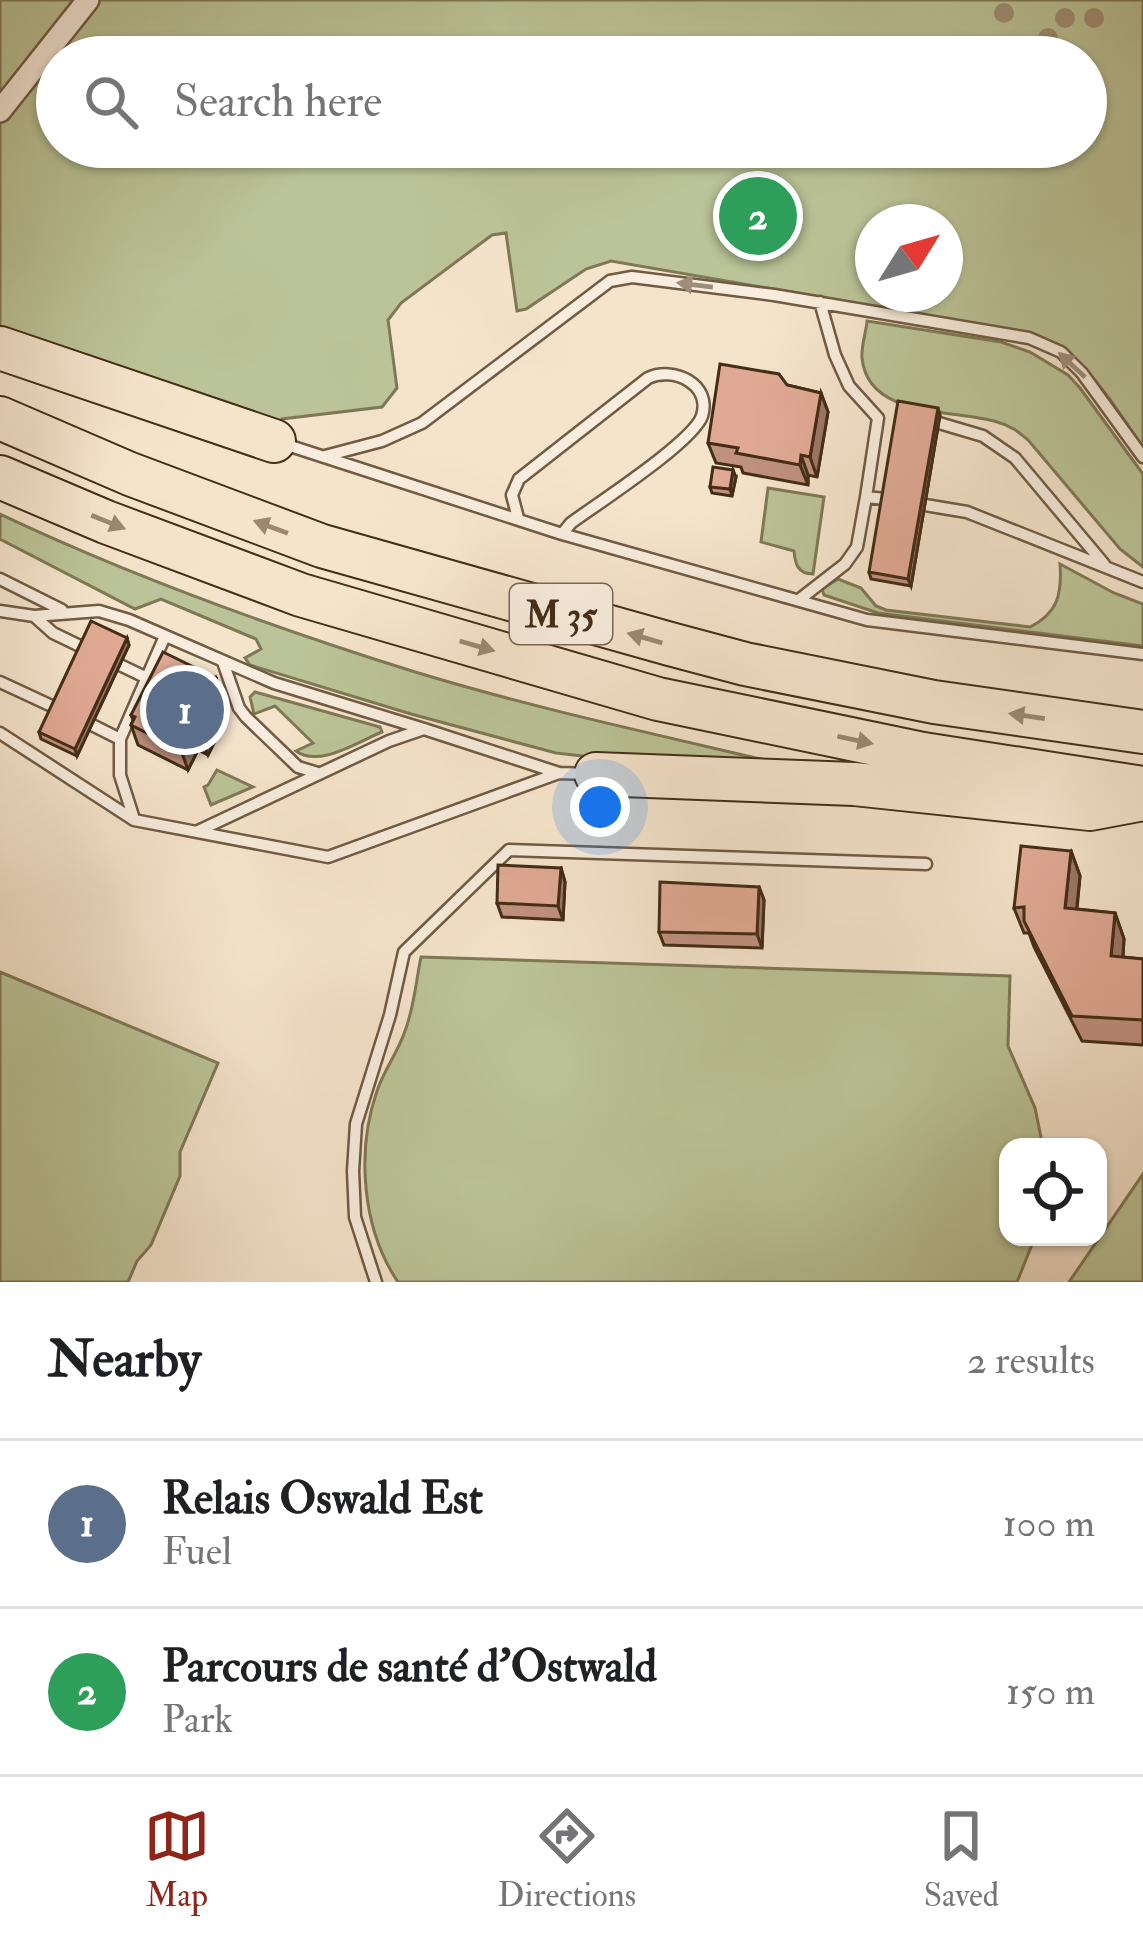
<!DOCTYPE html>
<meta charset="utf-8">
<style>
:root{--surface:#fff;--page:#f6f6f6;--text:#202124;--muted:#757577;--line:#e0e0e0;--accent:#8f2418}
body{margin:0;font-family:"IM FELL Double Pica",serif;background:var(--page);color:var(--text)}
.controls{position:absolute;right:36px;bottom:36px;display:grid;overflow:hidden;border-radius:24px;box-shadow:0 3px 9px #0004}
.controls button{width:108px;height:108px;display:grid;place-items:center;padding:0;border:0;border-bottom:3px solid var(--line);background:var(--surface);color:var(--text);font:60px sans-serif}
.compass{position:absolute;left:855px;top:204px;width:108px;height:108px;border-radius:50%;background:var(--surface);box-shadow:0 3px 9px #0004;rotate:53deg}
.you{position:absolute;left:600px;top:807px;width:42px;height:42px;margin:-30px;border:9px solid #fff;border-radius:50%;background:#1a73e8;box-shadow:0 0 0 18px #1a73e833}
.badge{display:grid;place-items:center;width:78px;height:78px;border-radius:50%;background:var(--accent);color:#fff;font-size:39px;font-weight:700}
.pin{position:absolute;translate:-50% -50%;border:6px solid #fff;box-shadow:0 3px 12px #0006}
.list{margin:0;padding:0;list-style:none}
h2{display:flex;justify-content:space-between;align-items:center;height:156px;margin:0;padding:0 48px;font-size:51px}
h2 small{font-size:39px;font-weight:400;color:var(--muted)}
.list li{display:grid;grid-template-columns:78px 1fr auto;gap:36px;align-items:center;box-sizing:border-box;height:168px;padding:0 48px;border-top:3px solid var(--line)}
.list b{display:block;font-size:45px;white-space:nowrap}
.list p{margin:0;font-size:39px;white-space:nowrap;color:var(--muted)}
.list em{font-size:39px;font-style:normal;color:var(--muted)}
.icon{flex:none;width:66px;height:66px;fill:none;stroke:currentColor;stroke-width:2;stroke-linecap:round;stroke-linejoin:round}
.map{position:relative;flex:none;width:1143px;height:1282px;overflow:hidden}
.search{position:absolute;background:var(--surface);box-shadow:0 3px 9px #0004;left:36px;right:36px;top:36px;height:132px;display:flex;align-items:center;gap:30px;box-sizing:border-box;padding:0 42px;border-radius:66px;color:var(--muted);font-size:45px}
.sheet{height:492px;background:var(--surface)}
nav{display:flex;justify-content:space-around;align-items:center;box-sizing:border-box;height:168px;border-top:3px solid var(--line);background:var(--surface);font-size:33px;color:var(--muted)}
nav a{display:grid;justify-items:center;gap:6px}
nav .on{color:var(--accent)}
.map>svg:first-child{display:block}
.green{fill:#bbc498;stroke:#7f7856;stroke-width:3;fill-rule:evenodd}
.lines{fill:none;stroke-linecap:round;stroke-linejoin:round}
.lane-casing{stroke:#705b43;stroke-width:15}
.street-casing{stroke:#705b43;stroke-width:26}
.highway-casing{stroke:#432d15;stroke-width:46}
.lane{stroke:#f8edde;stroke-width:10}
.street{stroke:#f8edde;stroke-width:21}
.highway{stroke:#f5e4cc;stroke-width:42}
.tree{fill:#a09076}
.wall{fill:#c1917f;stroke:#432d15;stroke-width:3}
.shaded-wall{fill:#9d7668;stroke:#432d15;stroke-width:3}
.building{fill:#e0a994;stroke:#432d15;stroke-width:3}
.oneway{fill:#9e8d7a}
.oneway2{fill:#9c8870}
.labels{text-anchor:middle;stroke-width:9;stroke-linejoin:round;paint-order:stroke}
.shield{fill:#f8edde;stroke:#796751;stroke-width:3}
.shield-label{font-size:36px;font-weight:bold;fill:#432d15}
</style>
<div class="map">
<svg width="1143" height="1282" viewBox="0 0 1143 1282">
<rect width="100%" height="100%" fill="#f5e4cc"/>
<filter id="stains"><feTurbulence type="fractalNoise" baseFrequency=".00167" numOctaves="4"/><feColorMatrix values="0 0 0 0 .2 0 0 0 0 .09 0 0 0 0 .02 0 0 0 .5 -.17"/></filter>
<radialGradient id="worn" r=".72"><stop offset=".6" stop-color="#630" stop-opacity="0"/><stop offset="1" stop-color="#630" stop-opacity=".3"/></radialGradient>
<path class="green" d="M0 0H1143V447C1112 404 1086 354 1034 334L611 261 586 269 526 309 517 311 506 233 492 235 401 303 388 320 397 388 382 407 282 419 279 426 0 326ZM57 57H1086V147H57ZM873 222H945V294H873Z
M867 321 1001 342 1030 352 1068 375 1080 388 1143 474V567L1120 549 1029 441C1019 432 1010 425 997 422 955 409 868 419 862 358 861 346 866 333 867 321Z
M768 488 824 497 813 574C798 574 795 564 794 551L761 542Z
M0 514C133 577 272 627 412 671 529 707 650 733 769 761L600 758 556 753 411 714 250 665 245 658 261 649 256 639 161 599 135 609 0 539Z
M1060 564 1114 593 1143 604V646L878 613 824 595 822 589 838 579 861 588 876 606 886 610 1030 627C1058 613 1062 594 1060 564Z
M255 692 380 727 382 732C357 742 319 768 296 751L313 743 275 706 254 714 250 697Z
M217 770 253 787 211 805 204 787 208 785Z
M421 957 1010 976 1008 1046 1035 1108 1043 1147H1008V1237H1035L1017 1282H398C362 1229 356 1151 377 1091 384 1070 398 1052 405 1031 414 1008 416 981 421 957Z
M0 972 218 1063 180 1152V1176L151 1245 137 1261 128 1282H0Z
M1143 1174V1282H1069Z"/>
<g class="lines">
<g class="lane-casing">
<path id="lane" d="M820 302 835 355 849 386 878 418 866 497 885 499
M939 423 983 436 1015 458 1104 564
M281 443 562 534 867 620 1143 654
M325 456 382 441 422 423 610 281 632 277 774 295 1029 338 1061 352 1082 373 1143 457
M925 505 967 512 1143 582
M518 518 512 495 519 479 648 378C673 366 712 384 702 416 693 442 597 504 571 523L562 534
M0 579 62 610
M800 599 845 564 857 547 866 497
M0 611 34 616 99 611 129 620 274 683 424 729
M34 616 53 633 84 648
M223 662 239 708 246 717 298 767 318 773
M120 665 147 678
M0 682 56 708
M92 725 120 739
M0 733 134 820 328 857 559 773
M134 819 120 775V739L165 636
M198 831 389 741 424 729 559 773 589 774
M376 1282 355 1217 353 1171 356 1124 390 1015 404 952 509 850 926 864"/>
</g>
<g class="street-casing">
<path id="street" d="M0 111 88 0"/>
</g>
<g class="highway-casing">
<path id="highway" d="M0 348 274 441
M0 418 130 474 322 546 670 644 745 664 934 702 1143 732
M0 477 106 522 301 595 658 699 923 754 1143 788
M596 774 854 784 1090 809 1138 800"/>
</g>
<use href="#lane" class="lane"/>
<use href="#street" class="street"/>
<use href="#highway" class="highway"/>
</g>
<g class="tree">
<circle cx="1004" cy="13" r="10"/>
<circle cx="1065" cy="18" r="10"/>
<circle cx="1094" cy="18" r="10"/>
<circle cx="1048" cy="38" r="10"/>
</g>
<path class="wall" d="M787 385 821 393 828 412 817 477 808 475V485L743 473 741 467 716 463 708 443Z
M940 415 911 586 871 579 869 572Z
M736 477 732 496 712 493 710 487Z
M127 638 129 645 77 756 41 739 39 732Z
M216 678 224 698 216 713 222 727 208 755 198 750 188 770 138 745 131 725 133 720 131 715Z
M1071 851 1080 876 1077 909 1115 913 1124 939 1123 957 1143 959V1045L1082 1041 1034 947 1029 933H1024L1014 908Z
M561 868 565 882 563 920 502 917 497 903Z
M759 887 764 900 762 948 664 945 659 932Z"/>
<path class="shaded-wall" d="M821 393 828 412 817 477 810 457Z
M938 408 940 415 911 586 908 579Z
M801 455 808 475V485L800 465Z
M733 470 736 477 732 496 730 489Z
M127 638 129 645 77 756 75 749Z
M216 678 224 698 216 712 222 727 208 755 200 735 205 702Z
M191 730 198 750 188 770 181 750Z
M1071 851 1080 876 1074 934 1065 908Z
M561 868 565 882 563 920 558 906Z
M759 887 764 900 762 948 757 934Z
M1115 913 1124 939 1121 982 1111 956Z"/>
<path class="building" d="M720 364 779 374 787 385 821 393 810 457 801 455 800 465 736 453 738 448 708 443Z
M898 401 938 408 908 579 869 572Z
M713 467 733 470 730 489 710 487Z
M91 621 127 638 75 749 39 732Z
M163 652 216 678 205 702 214 707 200 735 191 730 181 750 131 725 135 717 131 715Z
M1021 846 1071 851 1065 908 1115 913 1111 956 1143 959V1020L1072 1016 1024 921V907L1014 908Z
M498 865 561 868 558 906 497 903Z
M660 882 759 887 757 934 659 932Z"/>
<defs><path id="oneway-solid" d="M-6-.8H1V-3.2L6.5 0L1 3.2V.8H-6Z" transform="scale(3)"/></defs>
<g class="oneway">
<use href="#oneway-solid" transform="translate(695 285) rotate(-173)"/>
<use href="#oneway-solid" transform="translate(1072 365) rotate(-137)"/>
</g>
<g class="oneway2">
<use href="#oneway-solid" transform="translate(108 522) rotate(22)"/>
<use href="#oneway-solid" transform="translate(271 527) rotate(-160)"/>
<use href="#oneway-solid" transform="translate(645 638) rotate(-164)"/>
<use href="#oneway-solid" transform="translate(477 646) rotate(16)"/>
<use href="#oneway-solid" transform="translate(1027 716) rotate(-172)"/>
<use href="#oneway-solid" transform="translate(855 740) rotate(12)"/>
</g>
<g class="labels">
<rect class="shield" x="510" y="584" width="102" height="60" rx="9"/>
<g class="shield-label">
<text x="561" y="627">M 35</text>
</g>
</g>
<rect width="100%" height="100%" filter="url(#stains)"/>
<rect width="100%" height="100%" fill="url(#worn)"/>
</svg>
<div class="controls">
<button><svg class="icon" aria-label="locate" viewBox="0 0 24 24"><circle cx="12" cy="12" r="6"/><path d="M12 2v4M12 18v4M2 12h4M18 12h4"/></svg></button>
</div>
<svg class="compass" viewBox="-18 -18 36 36"><path d="M0-13l5 13h-10z" fill="#e53935"/><path d="M0 13l5-13h-10z" fill="#757577"/></svg>
<div class="you"></div>
<div class="pin badge" style="left:185px;top:710px;background:#5c6f8a">1</div>
<div class="pin badge" style="left:758px;top:216px;background:#2e9e5b">2</div>
<div class="search"><svg class="icon" aria-label="search" viewBox="0 0 24 24"><circle cx="10" cy="10" r="6"/><path d="M15 15l6 6"/></svg>Search here</div>
</div>
<section class="sheet">
<h2>Nearby<small>2 results</small></h2>
<ul class="list">
<li><span class="badge" style="background:#5c6f8a">1</span><div><b>Relais Oswald Est</b><p>Fuel</p></div><em>100 m</em></li>
<li><span class="badge" style="background:#2e9e5b">2</span><div><b>Parcours de santé d'Ostwald</b><p>Park</p></div><em>150 m</em></li>
</ul>
</section>
<nav>
<a class="on"><svg class="icon" aria-label="map" viewBox="0 0 24 24"><path d="M3 6l6-2 6 2 6-2v14l-6 2-6-2-6 2zM9 4v14M15 6v14"/></svg>Map</a>
<a><svg class="icon" aria-label="directions" viewBox="0 0 24 24"><path d="M12 3l9 9-9 9-9-9zM9 14v-3h6M13 9l2 2-2 2"/></svg>Directions</a>
<a><svg class="icon" aria-label="saved" viewBox="0 0 24 24"><path d="M7 4h10v16l-5-4-5 4z"/></svg>Saved</a>
</nav>
